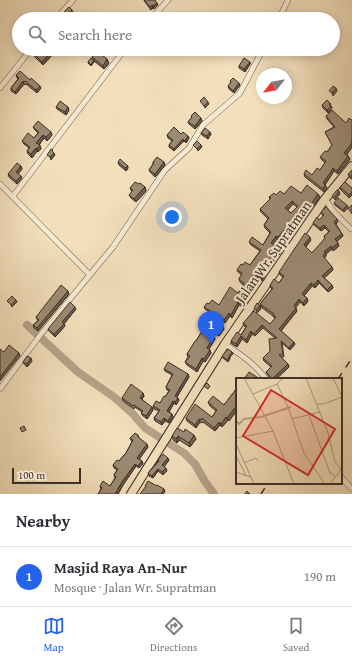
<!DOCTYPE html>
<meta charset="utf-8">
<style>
:root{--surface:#fff;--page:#f2f2f3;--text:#2b2b33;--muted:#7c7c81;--line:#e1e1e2;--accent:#2563eb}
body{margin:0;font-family:"Gentium Book Plus",serif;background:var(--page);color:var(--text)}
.compass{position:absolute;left:256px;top:68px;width:36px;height:36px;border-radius:50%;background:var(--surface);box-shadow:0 2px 10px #0003;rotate:239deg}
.scale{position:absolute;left:12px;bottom:10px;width:69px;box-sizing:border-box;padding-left:4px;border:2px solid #3e2f27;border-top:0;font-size:11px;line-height:14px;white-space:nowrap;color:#3e2f27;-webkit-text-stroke:3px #f7ead3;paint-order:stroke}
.you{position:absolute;left:172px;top:217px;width:14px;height:14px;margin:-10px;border:3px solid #fff;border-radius:50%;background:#1a73e8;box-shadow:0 0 0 6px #1a73e833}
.badge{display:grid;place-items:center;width:26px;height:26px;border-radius:50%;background:var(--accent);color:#fff;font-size:13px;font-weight:700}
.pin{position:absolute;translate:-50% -33px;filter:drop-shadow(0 1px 2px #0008)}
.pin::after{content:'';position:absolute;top:21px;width:14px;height:12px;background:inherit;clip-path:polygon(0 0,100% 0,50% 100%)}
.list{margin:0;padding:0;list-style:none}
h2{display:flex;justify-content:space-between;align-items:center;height:52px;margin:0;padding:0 16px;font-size:17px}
h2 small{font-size:13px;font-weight:400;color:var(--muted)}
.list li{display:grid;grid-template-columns:26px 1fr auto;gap:12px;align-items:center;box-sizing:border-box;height:60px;padding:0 16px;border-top:1px solid var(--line)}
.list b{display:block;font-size:15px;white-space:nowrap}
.list p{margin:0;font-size:13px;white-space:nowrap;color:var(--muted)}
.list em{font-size:13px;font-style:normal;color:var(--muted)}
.icon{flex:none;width:22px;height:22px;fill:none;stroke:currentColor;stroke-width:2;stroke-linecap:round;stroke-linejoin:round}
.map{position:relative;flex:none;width:352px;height:494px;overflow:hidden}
.search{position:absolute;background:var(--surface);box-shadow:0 2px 10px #0003;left:12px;right:12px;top:12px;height:44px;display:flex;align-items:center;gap:10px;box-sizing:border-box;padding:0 14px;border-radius:22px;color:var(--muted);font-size:15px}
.sheet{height:112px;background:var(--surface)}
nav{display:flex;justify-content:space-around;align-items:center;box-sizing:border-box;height:56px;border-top:1px solid var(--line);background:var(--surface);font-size:11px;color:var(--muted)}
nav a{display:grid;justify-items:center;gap:2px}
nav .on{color:var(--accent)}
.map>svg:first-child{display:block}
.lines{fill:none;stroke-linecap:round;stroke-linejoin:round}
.river{stroke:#b5a389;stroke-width:8}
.minor-casing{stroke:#6b5b4c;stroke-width:6}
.primary-casing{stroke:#3e2f27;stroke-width:10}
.minor{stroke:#f7ead3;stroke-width:5}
.primary{stroke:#f3dfbc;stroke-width:8}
.rail{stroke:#3e2f27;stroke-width:1.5;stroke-dasharray:7 7;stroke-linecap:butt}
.wall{fill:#867864;stroke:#3e2f27;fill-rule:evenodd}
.shaded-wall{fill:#6d6151;stroke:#3e2f27}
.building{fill:#9c8b74;stroke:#3e2f27;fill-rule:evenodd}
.labels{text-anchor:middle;stroke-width:4;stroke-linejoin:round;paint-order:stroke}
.street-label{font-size:14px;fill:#3e2f27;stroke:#f7ead3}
.inset-river{fill:none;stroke:#b5a389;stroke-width:2}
.inset-road{fill:none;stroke:#ab9980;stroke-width:1}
.view{fill:#d62828;fill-opacity:0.15;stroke:#d62828;stroke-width:2}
.inset-edge{fill:none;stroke:#3e2f27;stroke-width:2}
</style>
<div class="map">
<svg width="352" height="494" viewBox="0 0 352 494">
<rect width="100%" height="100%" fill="#f3dfbc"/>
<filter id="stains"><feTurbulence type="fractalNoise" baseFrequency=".005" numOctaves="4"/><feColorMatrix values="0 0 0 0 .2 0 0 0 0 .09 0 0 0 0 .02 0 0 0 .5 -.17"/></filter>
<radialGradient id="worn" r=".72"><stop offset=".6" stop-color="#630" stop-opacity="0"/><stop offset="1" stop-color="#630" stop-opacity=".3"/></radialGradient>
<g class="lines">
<path class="river" d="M27 325 78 372 114 397 132 413 145 428 184 453 195 464 204 480 214 494"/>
<g class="minor-casing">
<path id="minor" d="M56 19 73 0
M151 19 168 0
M279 19 288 0
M0 88 31 49
M0 184 90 275
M13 196 125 49
M325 199 334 212 351 229
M225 344C240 354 255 364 266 379
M0 389 41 334 113 247 165 170 189 148 203 125 240 93 263 49
M341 477 352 489"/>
</g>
<g class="primary-casing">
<path id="primary" d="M131 494 225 344 325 199 352 166"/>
</g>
<use href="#minor" class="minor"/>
<use href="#primary" class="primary"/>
<path class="rail" d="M338 379 352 358
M261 494 268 483"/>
</g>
<path class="wall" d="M144 0 158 5 154 9 153 8 151 10 145 2Z
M32 52 52 55 43 65 33 55Z
M92 57 109 63 104 69 94 61V62L91 66 88 63V62L94 60Z
M250 62V64L245 72 239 68V66Z
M16 75 30 80 41 88 37 93 26 84 25 85 24 84 16 94 11 91V88L18 79 17 78Z
M230 81 240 85 234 93 229 89 228 86 231 83Z
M330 103 332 108 328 113 323 108 322 105Z
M56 107 69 110 66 115 57 109Z
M332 110 352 147 347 154 348 156 350 159 338 174 334 171 325 185 327 188 324 192 305 177 304 174 312 175 320 170 325 163 322 160 320 157 327 152 332 145 325 132 334 127 327 119 326 116Z
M191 116 201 118 202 121 195 129 189 124 188 122 192 117Z
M33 127 51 132 52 135 47 141 44 138 39 145 41 149 38 152 37 151 32 158 28 154 27 151 29 148 24 144 22 141 34 138 38 133 35 130Z
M201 133 211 134 208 139 202 135Z
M181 134 189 138 186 143 184 141 174 151 169 147V145L172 141 168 138 167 135Z
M118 162 128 168 126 171 119 165Z
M153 162H164L165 165 155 177 150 172 149 170 153 164Z
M21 166 22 169 18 174 22 178 17 184 9 177 8 174Z
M352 170V179L350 178 348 174Z
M139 184 145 187 146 191 136 202 131 198 129 195 132 192 130 188Z
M340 187 352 188V195L349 198 341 190Z
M301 193 318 194 320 197 302 222 300 221 287 235 285 233 279 240 277 239 273 244 281 252 279 255 275 252 271 257 273 258 274 261 270 266 266 263 260 271 264 274 265 276 262 281 258 277 254 283 255 284 245 299 246 302 243 307 239 305 232 318 230 316 225 323 205 309 204 307 209 304 219 305 238 293 242 287 243 285 240 282 239 279 242 275 238 272 237 270 243 265H250L260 251 251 245 249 242 263 245 270 233 265 228 264 225 268 219 261 212 260 209 270 199 269 197 276 195ZM293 204 297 207 291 213 287 210Z
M334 203 348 208 344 212 335 205Z
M321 212 338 222 336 224 342 234 343 236 337 241 339 246 333 251 332 249 326 254V256L324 258 332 267 333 270 324 278 332 285 333 288 328 292 319 283 315 288 312 286 304 296 307 298 308 301 304 306 300 302 295 308 297 311 281 331 295 344 290 350 282 343 284 357H281L288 364 289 367 276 379H271L267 374 266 372 271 367 264 361 263 358 270 351 275 338 263 328 255 336 252 334 247 343 242 339 237 347 232 344 231 341 241 335 246 327 244 326 243 323 270 324 275 319 273 316 261 307 260 304 272 289 271 288 270 285 279 283 283 277 280 275 279 272 311 240 306 247 312 253 325 239 324 236 329 232 325 228 321 231 314 225 313 223 319 220 323 216Z
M69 294 38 331 34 328 33 325 38 321 36 317Z
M76 309 64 324 65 326 55 337 49 331 48 329Z
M210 318 224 329 219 336 213 332 212 334 215 339 209 349 210 350 211 353 205 362 203 361 197 372 187 365 185 362 188 357 187 354 196 341Z
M232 352 233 354 230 357V358L228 362 223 358 222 356Z
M32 361 27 367 24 364 23 362Z
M164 369 188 374 189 377 177 397 178 398 179 400 176 405 174 403 169 412 172 414 173 417 169 423 165 421 162 425 155 421 154 418 159 411 154 409 153 406 160 403 165 397 169 391 167 390 166 387 172 375 165 371Z
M237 388V410L229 421 228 420 222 427 220 425 215 431 203 422 202 423 200 422 196 428 187 421 186 418 212 417 216 411 210 406 208 402 224 405Z
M143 393 144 396 142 399 153 410 147 419 142 415V412L135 407 134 409 123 401 122 398Z
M184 432 196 439 190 447 179 440 177 443 173 440 172 436Z
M138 435 139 438 148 447 139 459 142 461 143 464 139 468 136 466 123 485 118 494H98L101 489 100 486H110L115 478 114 475 117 470 114 468 113 465 119 461 126 453 132 442 130 438Z
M158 460H169L164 467 167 471 163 475 158 471 153 478 149 476 148 473 158 461Z"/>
<path class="shaded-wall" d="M157 3 158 5 154 9 153 6Z
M152 5 153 8 151 10 150 7Z
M72 10 74 14 70 17 69 13Z
M69 49H74L70 53Z
M51 52 52 55 43 65 42 62Z
M107 59 109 63 104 69 103 66Z
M250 62V64L245 72 244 69Z
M23 81 24 84 16 94 15 92Z
M239 83 240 85 234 93 233 91Z
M40 86 41 88 37 93 36 90Z
M336 88 337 91 333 96 332 93Z
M208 102 209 104 205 108 204 106Z
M331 106 332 108 328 113 327 110Z
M68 107 69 110 66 115 65 112Z
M201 118 202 121 195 129V126Z
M51 132 52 135 47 141 46 137Z
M210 132 211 134 208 139 207 136Z
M43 135 44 138 38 146 36 143Z
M188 136 189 138 186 143 185 141Z
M183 139 184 141 174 151V149Z
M352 143V147L346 156 344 153Z
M40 145 41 149 38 152 37 149Z
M201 145 202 147 198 151 197 149Z
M36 148 37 151 32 158 31 154Z
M54 153 55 155 51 160 50 157Z
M348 156 350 159 338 174 337 171Z
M164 162 165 165 155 177V174Z
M21 166 22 169 17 175 16 172Z
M128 166V168L126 171 125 168Z
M333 168 334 171 324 186 323 183Z
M21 176 22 178 17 184 16 181Z
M325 185 327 188 324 192 323 189Z
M145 187 146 191 136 202 134 199Z
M339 191 340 194 335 200 334 198Z
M352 192V195L349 198V195Z
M318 194 320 197 302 222 301 219Z
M292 201 293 204 287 211 285 208Z
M347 205 348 208 344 212 343 210Z
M299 218 300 221 287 235 286 232Z
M337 219 338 222 335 224 334 222Z
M324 225 325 228 321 231 320 228Z
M284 230 285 233 279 240 278 237Z
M342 234 343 236 336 242 335 239Z
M276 236 277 239 272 246 271 243Z
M310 237 311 240 305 247 304 245Z
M338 243 339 246 333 251 332 248Z
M331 246 332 249 326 254V256L324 259 323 256 324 252Z
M274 249 275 252 270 258 269 256Z
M280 249 281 252 279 255 278 252Z
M273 258 274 261 270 266 269 263Z
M265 260 266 263 259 272 258 269Z
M332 267 333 270 323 279 322 276Z
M257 274 258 277 254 283 255 284 245 299 246 302 243 307 241 304 243 298Z
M264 274 265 276 262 281 261 278Z
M318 280 319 283 315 288 314 285Z
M311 283 312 286 303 297 302 294Z
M332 285 333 288 328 292 327 290Z
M68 291 69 294 38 331 37 328Z
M307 298 308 301 304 306 303 303Z
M299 299 300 302 295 309 294 306Z
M16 300 17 302 12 307 11 305Z
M238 302 239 305 232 318 231 315Z
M260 306 261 309 257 313 256 310Z
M75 307 76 309 63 325 62 322Z
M296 308 297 311 280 332 279 329Z
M229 313 230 316 225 323 224 320Z
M64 324 65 326 55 337 54 334Z
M262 325 263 328 255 336 254 334Z
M223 326 224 329 219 336 218 333Z
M212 329 213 332 211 336 210 333Z
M251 331 252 334 247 343 246 340Z
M214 336 215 339 208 351 207 348Z
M241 336 242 339 237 347 236 344Z
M294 342 295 344 290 350 289 348Z
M210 350 211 353 205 362 204 359Z
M232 352 233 354 230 357V358L228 362 227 360 229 356Z
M19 353 20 356 0 381V377Z
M31 358 32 361 27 367V364Z
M202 358 203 361 197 372 196 369Z
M288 364 289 367 276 379H272Z
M188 374 189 377 176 398 175 396Z
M143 393 144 396 141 401 140 398Z
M178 398 179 400 176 405 175 402Z
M173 401 174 403 168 414 167 411Z
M237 405V410L229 421 227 418Z
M152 407 153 410 147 419 146 416Z
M172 414 173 417 169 423 168 421Z
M226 417 228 420 222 427 221 424Z
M164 418 165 421 162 425 161 422Z
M199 419 200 422 196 428 195 425Z
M219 422 220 425 215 431 214 428Z
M194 435 196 439 190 447 189 443Z
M178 436 179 440 177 443 176 439Z
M147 444 148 447 138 461 137 458Z
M168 458 169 460 163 468 162 465Z
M142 461 143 464 139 468 138 466Z
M135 464 136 466 123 485 118 494H115L122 482Z
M166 468 167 471 163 475 162 472Z
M158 469V471L153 478 152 476Z
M164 489 165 492 163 494H161Z"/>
<path class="building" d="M144 0H155L157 3 153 6 152 5 150 7Z
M69 7 72 10 69 13 76 19H64L60 16Z
M269 12 274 15V19H265Z
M35 49H47L51 52 42 62 32 52Z
M97 51 107 59 103 66 92 57Z
M91 58 94 60 91 65 88 62Z
M244 58 250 62 244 69 239 66Z
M20 71 30 80 31 78 40 86 36 90 25 81 24 82 23 81 15 92 11 88 19 78 16 75Z
M233 78 239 83 233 91 228 86 231 82 230 81Z
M333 86 336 88 332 93 329 91Z
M204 97 208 102 204 106 200 101Z
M327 100 330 103 329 104 331 106 327 110 322 105Z
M60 101 68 107 65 112 56 107Z
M332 110 346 123 349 118 351 120 352 119V140L351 141 352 143 344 153 348 156 337 171 333 168 330 173 323 183 325 185 323 189 304 174 306 170 312 175 317 168 320 170 326 161 320 157 325 151 327 152 332 145 325 132 335 127 326 116Z
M195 112 201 118 195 126 188 122 192 117 191 116Z
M38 121 51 132 46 137 43 135 36 143 40 145 37 149 36 148 31 154 27 151 30 147 22 141 28 133 34 138 39 132 33 127Z
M174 127 181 134 183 132 188 136 185 141 183 139 174 149 169 145 173 140 167 135Z
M205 128 210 132 207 136 201 133Z
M197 141 201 145 197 149 193 145Z
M51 149 53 150 52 151 54 153 50 157 47 155Z
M157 157 164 162 155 174 149 170 154 163 153 162Z
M120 159 128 166 125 168 118 162Z
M17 163 21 166 16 172 21 176 16 181 8 174Z
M352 170V177L348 174Z
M135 182 139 184 140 183 145 187 134 199 129 195 133 190 130 188Z
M345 182 352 188V192L349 195 340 187Z
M307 185 318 194 301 219 299 218 286 232 284 230 278 237 276 236 271 243 280 249 278 252 274 249 269 256 273 258 269 263 265 260 258 269 264 274 261 278 257 274 253 281 254 282 243 298 245 299 241 304 238 302 231 315 229 313 224 320 204 307 207 303 209 304 212 300 219 305 230 287 238 293 242 287 244 283 239 279 242 273 237 270 241 264 243 265 245 262 250 265 261 250 249 242 252 237 263 245 271 232 264 225 269 218 260 209 271 198 269 197 274 193 276 195 280 191 284 194 291 186 301 193ZM292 201 298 206 291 213 285 208Z
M337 190 339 191 334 198 332 196Z
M338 198 347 205 343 210 334 203Z
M352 205V214L348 208Z
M326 207 337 219 334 222 342 234 335 239 338 243 332 248 331 246 324 252 325 253 323 256 332 267 322 276 332 285 327 290 318 280 314 285 311 283 302 294 307 298 303 303 299 299 294 306 296 308 279 329 294 342 289 348 281 341 283 354 279 355 288 364 272 379 266 372 272 366 263 358 270 351 269 339 277 338 262 325 254 334 251 331 246 340 241 336 236 344 231 341 237 332 241 335 247 326 243 323 254 311 270 324 276 317 273 315 274 314 260 304 273 288 270 285 274 279 279 283 284 276 279 272 305 233 310 237 304 245 312 253 325 238 324 236 330 231 324 225 320 228 313 223 317 217 319 220 324 215 321 212Z
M61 285 68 291 37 328 33 325 39 320 36 317Z
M12 296 16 300 11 305 7 301Z
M70 302 75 307 62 322 64 324 54 334 48 329Z
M257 303 260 306 256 310 254 308Z
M210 318 223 326 218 333 212 329 210 333 214 336 207 348 210 350 204 359 202 358 196 369 185 362 190 356 187 354 195 341H196Z
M9 345 19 353 0 377V349L4 352Z
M228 349 232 352 229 356H230L227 360 222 356Z
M27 356 31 358 27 364 23 362Z
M168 362 188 374 175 396 178 398 175 402 173 401 167 411 172 414 168 421 164 418 161 422 154 418 160 410 153 406 156 401 160 403 164 396 165 397 170 390 166 387 173 374 164 369Z
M249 372 257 377 256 379H244Z
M207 383 210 386 208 389 204 386Z
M131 384 143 393 140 398 152 407 146 416 141 413 143 411 134 405 133 406 122 398Z
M237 388V405L227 418 226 417 221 424 219 422 214 428 202 418 201 420 199 419 195 425 186 418 195 404 212 417 217 410 208 402 213 396 224 405Z
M24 426 26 430 22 432 20 428Z
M177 428 184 432 185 429 194 435 189 443 178 436 176 439 172 436Z
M135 433 138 435V437L147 444 137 458 142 461 138 466 135 464 122 482 115 494H98L102 488 100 486 103 481 110 486 116 477 114 475 118 469 113 465 117 460 119 461 126 453 133 440 130 438Z
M163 454 168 458 162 465 166 468 162 472 158 469 152 476 148 473 159 461 158 460Z
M148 481 157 486V485L164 489 161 494H140L146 486H145Z
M247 491 250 494H245Z"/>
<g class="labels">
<g class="street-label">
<text transform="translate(273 252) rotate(-55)" y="5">Jalan Wr. Supratman</text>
</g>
</g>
<g transform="translate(236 378)">
<rect width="106" height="106" fill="#f3dfbc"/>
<path class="inset-river" d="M0 42 3 46 8 41 25 39 55 29"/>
<path class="inset-road" d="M8 0 37 53 58 106M70 0 92 55 99 84 106 92M97 0 106 19M41 6 52 29 68 75 89 106M17 16 41 6 47 0M81 26H88L106 19M73 37 94 95 99 98M56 41 84 34M0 60 37 53M0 66 18 106M0 78 9 95 8 98M8 85 20 80 22 83M0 94 15 99M94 106 106 90"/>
<path class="view" d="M35 12 99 51 72 97 7 58Z"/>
<rect width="106" height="106" class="inset-edge"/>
</g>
<rect width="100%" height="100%" filter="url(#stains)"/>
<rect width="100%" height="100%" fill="url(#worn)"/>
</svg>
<svg class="compass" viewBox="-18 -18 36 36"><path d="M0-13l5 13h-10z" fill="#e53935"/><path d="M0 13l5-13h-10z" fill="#7c7c81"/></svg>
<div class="scale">100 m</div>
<div class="you"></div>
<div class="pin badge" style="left:211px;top:344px">1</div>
<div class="search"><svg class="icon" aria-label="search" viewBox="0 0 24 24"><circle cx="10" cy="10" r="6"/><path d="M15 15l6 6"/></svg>Search here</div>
</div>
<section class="sheet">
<h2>Nearby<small></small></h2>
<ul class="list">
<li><span class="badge">1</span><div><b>Masjid Raya An-Nur</b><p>Mosque · Jalan Wr. Supratman</p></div><em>190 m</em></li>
</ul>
</section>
<nav>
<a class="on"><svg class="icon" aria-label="map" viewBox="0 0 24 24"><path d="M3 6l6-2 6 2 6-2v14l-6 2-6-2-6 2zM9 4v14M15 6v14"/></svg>Map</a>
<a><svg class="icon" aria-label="directions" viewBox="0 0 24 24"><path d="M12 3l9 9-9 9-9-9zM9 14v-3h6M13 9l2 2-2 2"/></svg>Directions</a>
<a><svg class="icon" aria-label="saved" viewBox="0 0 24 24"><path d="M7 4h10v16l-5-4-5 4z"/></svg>Saved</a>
</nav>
